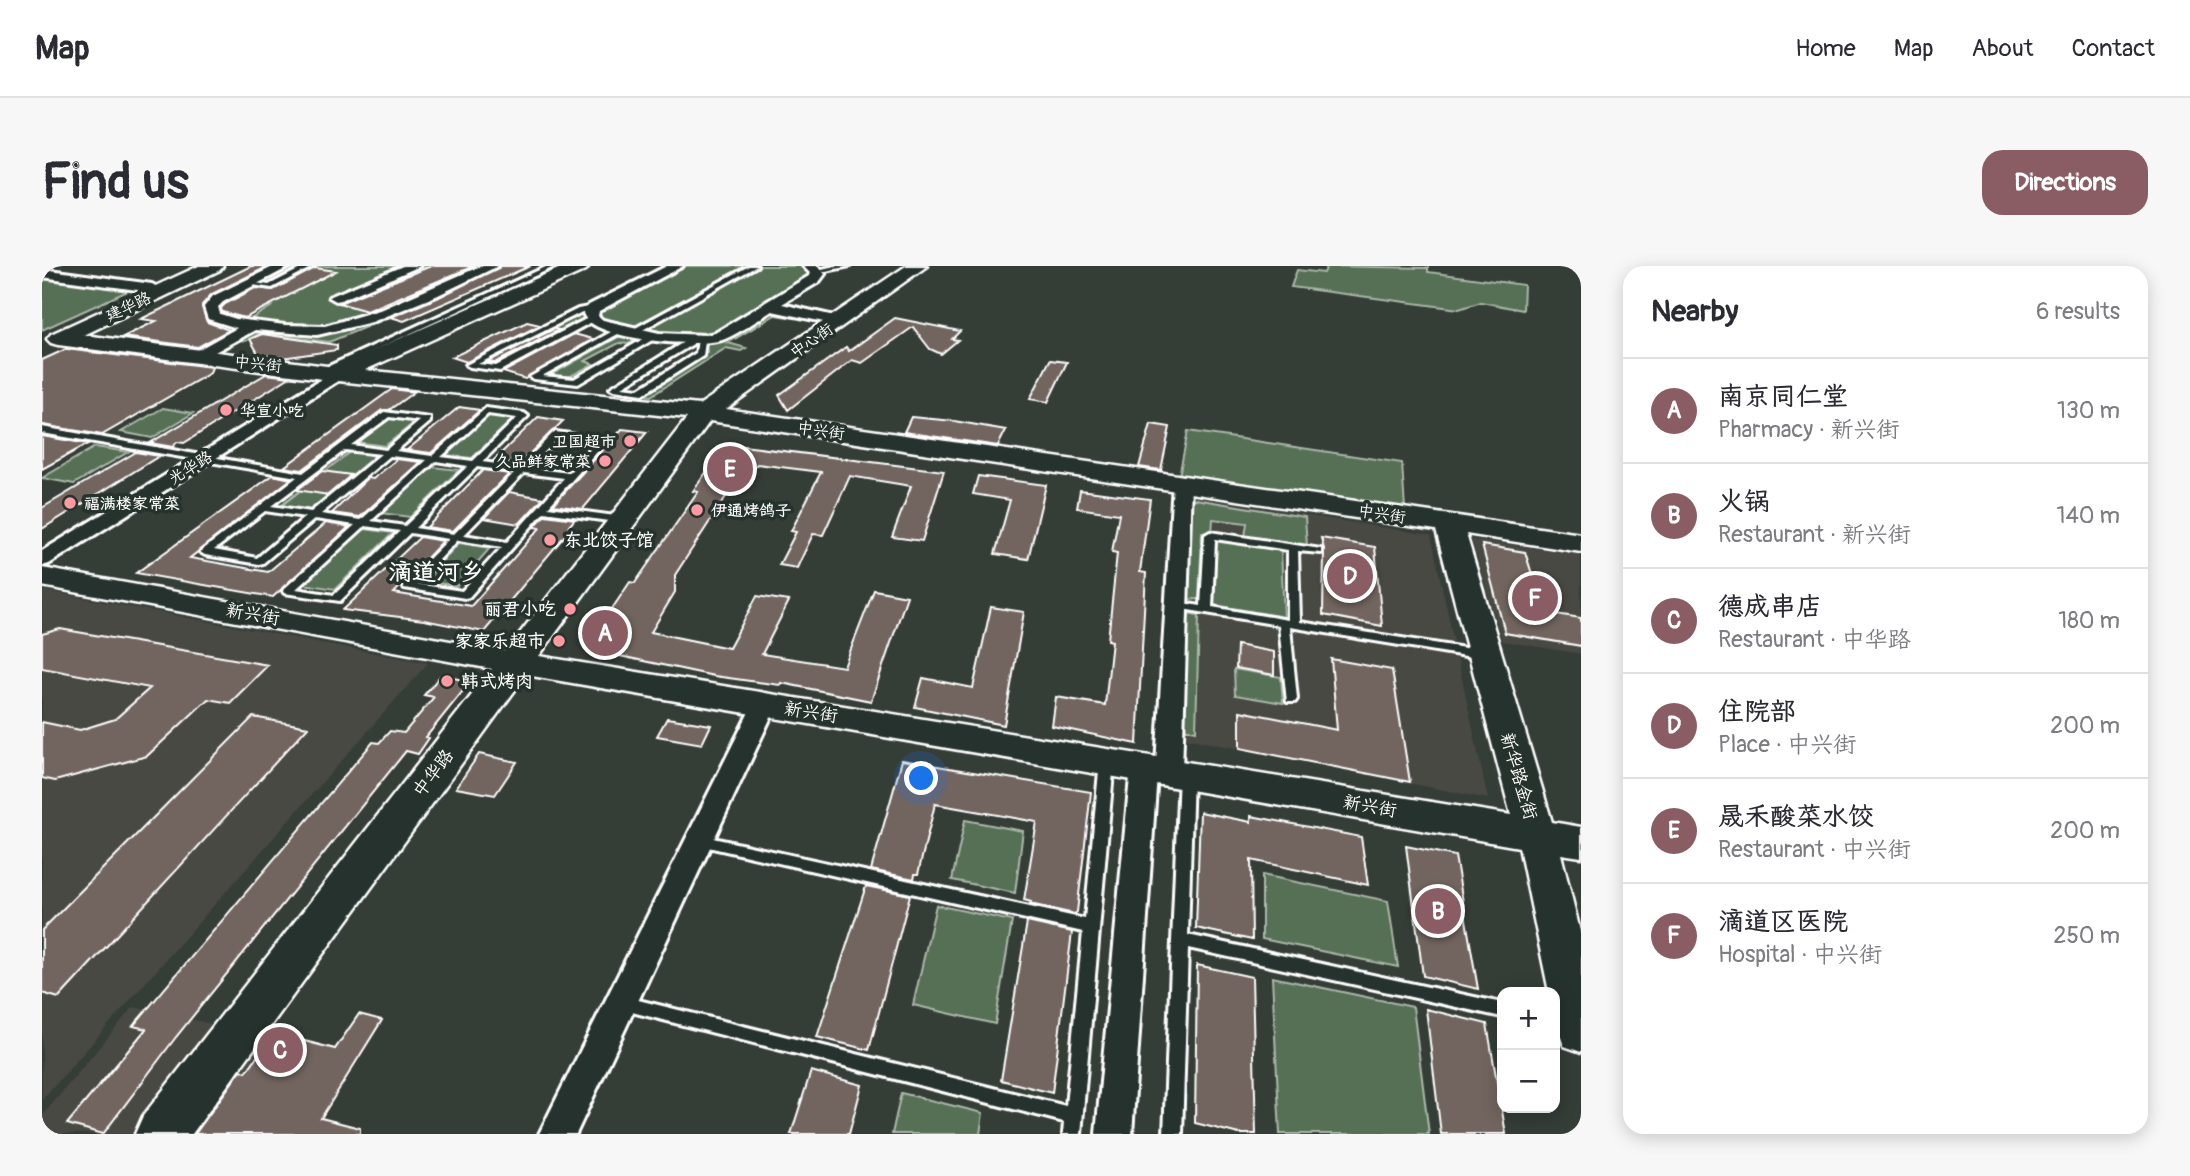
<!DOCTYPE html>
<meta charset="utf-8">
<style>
:root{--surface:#fff;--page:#f7f7f7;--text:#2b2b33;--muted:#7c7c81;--line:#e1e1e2;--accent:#8a5d65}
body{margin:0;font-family:Pangolin,"LXGW WenKai TC",sans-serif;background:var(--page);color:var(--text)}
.controls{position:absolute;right:21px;bottom:21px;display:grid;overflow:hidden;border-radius:14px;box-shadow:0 4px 18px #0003}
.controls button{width:63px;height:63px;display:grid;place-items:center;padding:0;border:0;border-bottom:2px solid var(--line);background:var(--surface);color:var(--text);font:35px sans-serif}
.you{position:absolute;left:880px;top:513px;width:24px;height:24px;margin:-18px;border:5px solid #fff;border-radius:50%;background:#1a73e8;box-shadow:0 0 0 10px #1a73e833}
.badge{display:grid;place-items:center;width:46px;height:46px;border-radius:50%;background:var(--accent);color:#fff;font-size:23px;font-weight:700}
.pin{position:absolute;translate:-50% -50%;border:4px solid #fff;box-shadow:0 2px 7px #0006}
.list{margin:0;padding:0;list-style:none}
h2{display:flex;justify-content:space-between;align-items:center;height:91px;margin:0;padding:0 28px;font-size:30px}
h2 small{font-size:23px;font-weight:400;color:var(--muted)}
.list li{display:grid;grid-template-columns:46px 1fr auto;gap:21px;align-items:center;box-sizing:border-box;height:105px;padding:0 28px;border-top:2px solid var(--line)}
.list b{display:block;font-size:26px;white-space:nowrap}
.list p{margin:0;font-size:23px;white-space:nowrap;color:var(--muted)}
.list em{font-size:23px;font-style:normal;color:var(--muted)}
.map{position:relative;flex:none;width:1539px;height:868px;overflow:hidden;border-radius:21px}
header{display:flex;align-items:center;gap:42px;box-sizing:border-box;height:98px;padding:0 35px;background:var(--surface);border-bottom:2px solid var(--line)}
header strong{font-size:33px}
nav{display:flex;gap:38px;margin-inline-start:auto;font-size:24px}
.intro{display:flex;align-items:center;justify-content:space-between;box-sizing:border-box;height:168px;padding:0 42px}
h1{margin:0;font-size:49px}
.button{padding:18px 32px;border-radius:21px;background:var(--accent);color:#fff;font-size:24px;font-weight:700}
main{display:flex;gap:42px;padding:0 42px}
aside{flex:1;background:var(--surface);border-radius:21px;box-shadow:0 4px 18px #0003}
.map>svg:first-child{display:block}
.built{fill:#474943}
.green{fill:#577055;stroke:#abb8aa;stroke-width:2}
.building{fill:#72655f;stroke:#fff;stroke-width:2}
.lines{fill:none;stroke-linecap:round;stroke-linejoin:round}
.lane-casing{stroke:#fff;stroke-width:6}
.street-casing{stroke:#fff;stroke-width:6}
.secondary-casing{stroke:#fff;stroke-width:5}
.lane{fill:#26332d;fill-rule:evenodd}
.street{fill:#26332d;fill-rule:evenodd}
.secondary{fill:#26332d;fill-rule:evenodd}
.poi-dot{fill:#ff9aa2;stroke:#26332d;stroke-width:2.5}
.labels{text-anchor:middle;stroke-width:7;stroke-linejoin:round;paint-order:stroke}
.far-street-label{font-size:16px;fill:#fff;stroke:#26332d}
.far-poi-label{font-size:16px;font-weight:bold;fill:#fff;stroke:#26332d;text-anchor:start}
.poi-label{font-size:18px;font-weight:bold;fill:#fff;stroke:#26332d;text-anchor:start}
.street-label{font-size:18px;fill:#fff;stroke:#26332d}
.district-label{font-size:24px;font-weight:bold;fill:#fff;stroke:#26332d}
</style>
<header>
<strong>Map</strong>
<nav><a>Home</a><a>Map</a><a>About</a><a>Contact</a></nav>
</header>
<div class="intro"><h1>Find us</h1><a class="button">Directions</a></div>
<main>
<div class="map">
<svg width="1539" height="868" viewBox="0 0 1539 868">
<rect width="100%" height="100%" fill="#353d37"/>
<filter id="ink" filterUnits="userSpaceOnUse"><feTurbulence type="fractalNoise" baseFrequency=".0143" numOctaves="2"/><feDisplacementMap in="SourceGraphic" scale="14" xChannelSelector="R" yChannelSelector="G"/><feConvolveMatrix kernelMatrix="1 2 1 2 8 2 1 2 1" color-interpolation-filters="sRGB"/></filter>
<g filter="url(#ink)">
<path class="built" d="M1146 230 1389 269 1446 533 1138 471Z
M1429 273 1539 289V388L1460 375Z
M0 324 386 397 0 834Z
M91 741 287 783 230 868H0V850Z"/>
<path class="green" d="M256 0H387L373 7 408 0H442L306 56 271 63 207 54 230 40 208 37 185 49 176 45 179 36 222 13 229 14Z
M456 0H489L366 53 351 50 287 76 218 67 204 75 192 73 212 62 259 68 304 62Z
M643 0H758L770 6 767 11 676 67 638 73 564 55 556 48 559 43Z
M1285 0 1386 2V6L1482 19 1481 44 1439 36 1417 43 1249 21 1255 4 1282 7Z
M0 11 99 19 0 64Z
M735 44 758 49 752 52 733 49 686 77 704 82 699 85 684 82 609 130 600 129 661 91 665 86 664 77 682 71 726 45Z
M541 45 543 54 453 100 438 97Z
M582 68 595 70V73L586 78 577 77 543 95 551 98 527 111 507 110Z
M121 142 151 147 110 172 79 166Z
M446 149 472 152 430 192 403 189Z
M345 151 374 155 343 180 314 176Z
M1146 165 1360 197 1363 243 1137 210Z
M53 181 86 186 32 218 0 212Z
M309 185 335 188 268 244 240 239Z
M390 201 417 204 368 251 339 247Z
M1147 232 1263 251 1265 280 1203 271 1205 257 1171 253 1170 267 1160 266 1157 333 1143 334Z
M322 263 351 267 293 323 261 318Z
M1175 274 1239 284 1242 351 1172 339Z
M417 277 448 282 415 320 382 315Z
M1144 347 1157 349 1154 465 1140 462Z
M1192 403 1239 411 1241 437 1193 429Z
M923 554 981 565 973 627 910 614Z
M1220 609 1346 635 1356 701 1220 673Z
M894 639 970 655 953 758 871 739Z
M1230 711 1371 741 1387 868H1238Z
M859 827 941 847 938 868H850Z"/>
<path class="building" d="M209 0H227L170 28 160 39 165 56 187 64 156 81 81 71 114 55 99 53Z
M389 0H432L325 45 297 37Z
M458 0H488L362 55 349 51 395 32Z
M273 2 294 5 203 52 180 46 179 42 183 38 213 22 231 24Z
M853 52 918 65 910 73 916 74 899 88 888 83 871 61 820 97 810 94 746 144 737 129 804 81 807 85Z
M485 56 498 59 425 96 410 91Z
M512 63 517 64 453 97 445 96Z
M220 68 295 79V84L240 92 217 89 208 73Z
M532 68 551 73 483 113 461 106Z
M24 83 170 101 168 107 60 169 0 159V94Z
M1008 94 1025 96 1006 136 988 133Z
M224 108 248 111 142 177 135 176 131 181 108 177Z
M350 123 372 126 347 144H340L260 204 242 201Z
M417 141 438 144 389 187 365 184Z
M496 151 521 155 477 198 451 195Z
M869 151 912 155 964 164 956 180 862 166Z
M1109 158 1128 161 1119 204 1097 201Z
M580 163 605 166 541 243 511 239Z
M0 170 46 178 0 203Z
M701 180 902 205 880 275 850 271 869 220 808 210 781 269 771 268 755 302 737 299 754 266 749 265 779 206 715 198 688 229H685L633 309V326L609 366 687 382 715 330 747 335 720 388 802 401 832 324 865 330 829 435 739 417 738 419 672 410 564 387 553 368 588 316 593 317 656 226 651 225 677 188Z
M94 186 117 190 0 263V242Z
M355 193 379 196 318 251 290 247 326 212 331 213Z
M441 204 467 208 411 265 385 261Z
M280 205 309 209 286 229 255 224Z
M231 209 249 213 148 292 226 306 284 257 307 261 231 331 94 307Z
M936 210 1004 219 986 293 953 288 968 234 931 228Z
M1038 224 1108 233 1098 306 1104 307 1095 478 1010 460 1014 431 1063 439 1070 375 1066 374 1075 287 1070 286 1077 248 1035 242Z
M467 226 501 232 477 258 442 252Z
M503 249 533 253 527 260 530 261 442 366 382 354 301 344 378 271 401 275 352 327 429 340 498 262 492 261Z
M1279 272 1333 281 1340 360 1281 349 1282 283Z
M1440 279 1483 286 1502 346 1539 352V380L1463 367Z
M949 341 982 346 962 459 873 441 881 412 931 422Z
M18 363 226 399 188 437 166 433 105 490 13 515 0 512V456L38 464 73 453 108 422 0 402V368Z
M1195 379 1232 386V409L1194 402Z
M1289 393 1350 404 1368 516 1198 482V445L1295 464Z
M398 410 429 415 384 471 387 472 376 488 364 485 134 771 61 868 25 858 104 763 91 760 331 476 337 477 348 465 362 467 392 431 382 429Z
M211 451 266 461 17 732 0 727V664Z
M625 452 669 459 660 478 615 470Z
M437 488 475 496 453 529 414 522Z
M860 494 1049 526 1035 646 1032 648 988 638 989 636 982 634 995 556 893 538 876 608H873L872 613 829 604Z
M1158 546 1209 556V550L1319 571 1326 619 1209 594 1210 674 1154 662Z
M1364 580 1413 590 1436 723 1381 710Z
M824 620 868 629 827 784 775 771Z
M985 656 1030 666 1010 827 959 814Z
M1155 699 1210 711 1214 868H1197L1153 857Z
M1384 743 1445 758 1464 868H1399Z
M317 748 340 754 279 852 318 862V868H153L199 804 204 806 232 767 293 783Z
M769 805 820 819 807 868H749Z"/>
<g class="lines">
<g class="lane-casing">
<path id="lane" d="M264 0H272L230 22 204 18 207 16 227 19Z
M506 0H514L283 107 276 105Z
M707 0H715L595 67 588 65Z
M793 0H808L774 7 771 5Z
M552 40 554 41V43L540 46 436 98 454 100 548 51 555 53 458 105 428 101 424 99 536 43Z
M578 61 585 63 500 110 532 113 610 68 617 70 536 118 492 113 488 111Z
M656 73 663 75 661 90 601 128 572 124 568 122 645 74H651V78L580 121 597 123 654 87Z
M444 142 482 147 486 150 440 196 478 201 511 167 514 166 563 173V177L506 241 581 251 586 254 581 257 502 246 427 331 423 332 362 322 361 320 362 318 407 273 368 267 298 335 242 327 241 325 242 323 313 259 273 253 221 297 217 298 163 289 158 286 255 211 0 167V161L261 207 342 146 388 152V156L354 185 390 190ZM446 148 475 152 431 195 399 191ZM347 151 378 155 344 184 309 179ZM516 172 554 177 527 207 487 202ZM303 184 339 188 269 246 229 240ZM348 190 385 194 319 254 279 248ZM394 195 426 200 363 260 329 255ZM435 201 473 206 412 268 373 262ZM482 207 522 212 465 276 422 269ZM223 245 263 251 215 292 172 284ZM323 260 358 265 292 329 254 323ZM416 274 460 281 420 325 374 318Z
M1168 266 1279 283V287L1256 285 1258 356 1442 385 1448 389 1442 393 1248 361 1255 433 1253 436H1245L1237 359 1134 342 1129 339 1134 336 1159 340 1163 269ZM1173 273 1246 284V354L1170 341Z
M1065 490 1070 492 1072 495 1039 868H1021L1022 856 574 742 572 737 574 732 580 730 1024 840 1041 666 657 579 652 578 650 574 652 570 657 569 1043 653 1058 495 1060 492Z
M1144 503 1149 505 1151 508 1146 669 1460 737V751L1146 682 1140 868H1122L1137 508 1139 505Z"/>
</g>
<g class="street-casing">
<path id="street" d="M233 0H249L181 36 176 41 178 48 194 53 243 59 283 60 341 43 439 0H456L394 30 330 56 275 69 213 64 162 92H152L149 89 152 86 195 62 166 53 162 41 171 30Z
M361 0H378L299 34 294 35 287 31Z
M625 0H641L557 45 556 50 561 54 617 67 663 69 673 67 767 10 769 8 761 0H775L783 8 777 16 740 38 801 52 803 55 796 59 730 45C715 54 699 66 683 73 659 83 545 74 541 46L547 39Z
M0 3 110 18 117 22 110 26 0 11Z
M296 103 302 105 304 108 302 111 7 298 0 300V285Z
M1140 210 1149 216 1140 505 1136 512 1127 514 1118 512 1115 507 1090 868H1054L1089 501 1093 494 1102 492 1111 494 1114 499 1131 216Z
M723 430 732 432 735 438 534 868H497L711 438 714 432Z"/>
</g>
<g class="secondary-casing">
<path id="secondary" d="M157 0H181L178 4 42 69 293 101 523 0H547L544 4 323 104 657 139 864 0H885L684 143 1539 268V286L1424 268 1510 556 1539 561V591L1519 588 1539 669V786L1522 780 1513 754V726H1507L1477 581 484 409 150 868H93L101 850 450 403 0 320V302L464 385 645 152 296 115 16 79 9 77 5 73 9 68ZM668 155 1394 264 1469 549 497 390Z"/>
</g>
<use href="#lane" class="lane"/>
<use href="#street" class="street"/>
<use href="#secondary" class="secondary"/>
</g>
</g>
<g class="poi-dot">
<circle cx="184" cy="144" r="7"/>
<circle cx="588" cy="175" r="7"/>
<circle cx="563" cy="195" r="7"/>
<circle cx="28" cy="237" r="7"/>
<circle cx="655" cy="244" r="7"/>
<circle cx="508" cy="274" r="7"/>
<circle cx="528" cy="343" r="7"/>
<circle cx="517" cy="375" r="7"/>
<circle cx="405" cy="415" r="7"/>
</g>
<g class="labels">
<g class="far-street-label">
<text transform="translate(86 40) rotate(-25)" y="6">建华路</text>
<text transform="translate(769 74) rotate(-34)" y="6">中心街</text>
<text transform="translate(216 97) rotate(7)" y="6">中兴街</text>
<text transform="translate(779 164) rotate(8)" y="6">中兴街</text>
<text transform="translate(148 201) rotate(-32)" y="6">光华路</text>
<text transform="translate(1340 247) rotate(9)" y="6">中兴街</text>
</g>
<g class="far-poi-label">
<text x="198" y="150">华宣小吃</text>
<text x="574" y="181" text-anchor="end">卫国超市</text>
<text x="549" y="201" text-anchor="end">久品鲜家常菜</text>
<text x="42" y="243">福满楼家常菜</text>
<text x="669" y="250">伊通烤鸽子</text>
</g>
<g class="poi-label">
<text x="522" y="280">东北饺子馆</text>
<text x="514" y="349" text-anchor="end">丽君小吃</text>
<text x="503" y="381" text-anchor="end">家家乐超市</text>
<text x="419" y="421">韩式烤肉</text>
</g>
<g class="street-label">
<text transform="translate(211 348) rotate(10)" y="6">新兴街</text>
<text transform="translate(769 446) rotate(9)" y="6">新兴街</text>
<text transform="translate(391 507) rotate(-53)" y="6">中华路</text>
<text transform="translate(1477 510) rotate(74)" y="6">新华路金街</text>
<text transform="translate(1328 540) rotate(10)" y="6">新兴街</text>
</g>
<g class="district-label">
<text x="394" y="314">滴道河乡</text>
</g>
</g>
</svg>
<div class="controls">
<button>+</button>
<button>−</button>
</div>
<div class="you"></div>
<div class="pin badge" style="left:563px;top:367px">A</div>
<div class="pin badge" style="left:1396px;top:645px">B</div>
<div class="pin badge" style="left:238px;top:784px">C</div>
<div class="pin badge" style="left:1308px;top:310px">D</div>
<div class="pin badge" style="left:688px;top:203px">E</div>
<div class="pin badge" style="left:1493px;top:332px">F</div>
</div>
<aside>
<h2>Nearby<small>6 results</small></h2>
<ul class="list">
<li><span class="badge">A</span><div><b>南京同仁堂</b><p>Pharmacy · 新兴街</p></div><em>130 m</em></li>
<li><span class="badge">B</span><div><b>火锅</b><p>Restaurant · 新兴街</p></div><em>140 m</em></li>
<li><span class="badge">C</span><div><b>德成串店</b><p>Restaurant · 中华路</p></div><em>180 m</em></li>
<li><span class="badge">D</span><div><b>住院部</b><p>Place · 中兴街</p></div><em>200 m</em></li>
<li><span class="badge">E</span><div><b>晟禾酸菜水饺</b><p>Restaurant · 中兴街</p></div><em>200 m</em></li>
<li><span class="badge">F</span><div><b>滴道区医院</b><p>Hospital · 中兴街</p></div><em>250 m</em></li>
</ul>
</aside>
</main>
